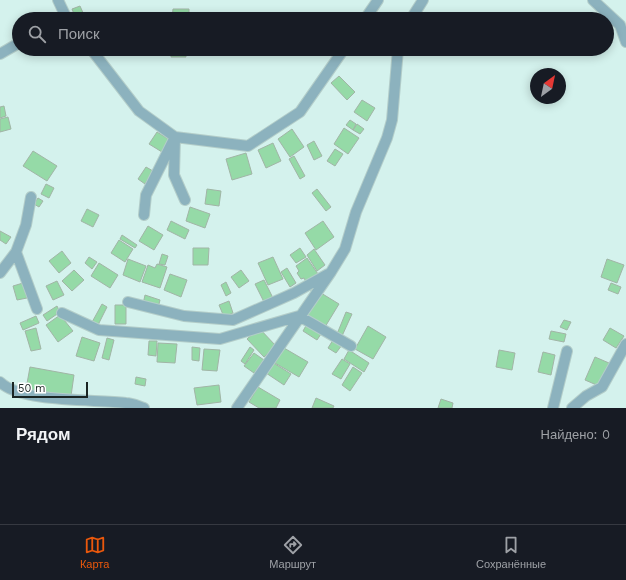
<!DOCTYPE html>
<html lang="ru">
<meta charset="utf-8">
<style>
:root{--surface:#171b24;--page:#242831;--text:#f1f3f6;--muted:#9ea1a6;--line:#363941;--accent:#ea580c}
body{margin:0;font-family:"Work Sans",sans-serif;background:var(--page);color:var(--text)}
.compass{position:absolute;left:530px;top:68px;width:36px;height:36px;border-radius:50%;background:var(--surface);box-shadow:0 2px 10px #0003;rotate:33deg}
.scale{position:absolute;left:12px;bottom:10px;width:76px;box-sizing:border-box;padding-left:4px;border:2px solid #1a2523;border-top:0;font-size:11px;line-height:14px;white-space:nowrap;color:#1a2523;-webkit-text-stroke:3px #fff;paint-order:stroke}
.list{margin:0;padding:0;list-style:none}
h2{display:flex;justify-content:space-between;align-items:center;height:52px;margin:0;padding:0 16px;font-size:17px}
h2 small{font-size:13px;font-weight:400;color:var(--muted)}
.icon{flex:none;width:22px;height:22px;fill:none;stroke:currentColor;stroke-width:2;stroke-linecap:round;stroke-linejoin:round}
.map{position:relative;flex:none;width:626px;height:408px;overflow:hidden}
.search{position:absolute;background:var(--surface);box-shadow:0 2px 10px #0003;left:12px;right:12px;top:12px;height:44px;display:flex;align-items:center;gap:10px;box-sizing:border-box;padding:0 14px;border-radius:22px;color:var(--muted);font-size:15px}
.sheet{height:116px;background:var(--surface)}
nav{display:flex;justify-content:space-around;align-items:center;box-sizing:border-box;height:56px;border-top:1px solid var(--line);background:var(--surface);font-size:11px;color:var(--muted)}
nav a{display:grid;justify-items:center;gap:2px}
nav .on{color:var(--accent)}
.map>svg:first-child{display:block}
.building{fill:#95daa7;stroke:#a1b5a6}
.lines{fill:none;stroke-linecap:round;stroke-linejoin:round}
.street-casing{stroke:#b3cdc9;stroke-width:12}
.street{stroke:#8cb2be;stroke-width:10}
</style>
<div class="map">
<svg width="626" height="408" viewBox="0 0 626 408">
<rect width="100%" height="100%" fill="#d4f2ed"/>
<path class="building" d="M80 6 84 15 76 19 72 9Z
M173 9H189V19H172Z
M171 49H185L186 57H171Z
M339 76 355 92 347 100 331 83Z
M362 100 375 108 367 121 354 112Z
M4 106 6 116 0 118V107Z
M8 117 11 129 0 132V119Z
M350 120 356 124 353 130 346 125Z
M357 124 364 129 360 134 353 130Z
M344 128 359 138 348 154 334 144Z
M292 129 304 147 290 157 278 139Z
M157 132 170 140 162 152 149 144Z
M314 141 322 156 314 160 307 145Z
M273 143 281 161 266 168 258 150Z
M335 149 343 154 335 166 327 161Z
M33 151 57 166 47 181 23 166Z
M246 153 252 174 232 180 226 159Z
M294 156 305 176 300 179 289 159Z
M146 167 153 171 145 184 138 179Z
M46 184 54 188 49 198 41 194Z
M207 189 221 191 219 206 205 204Z
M317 189 331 207 326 211 312 193Z
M38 198 43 201 39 207 34 204Z
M190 207 210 214 205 228 186 221Z
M87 209 99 215 93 227 81 221Z
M171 221 189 230 185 239 167 230Z
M323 221 334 237 316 250 305 233Z
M148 226 163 235 154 250 139 241Z
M0 231 11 237 6 244 0 240Z
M122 235 137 245 135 248 120 239Z
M119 240 133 249 125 262 111 253Z
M193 248H209L208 265H193Z
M300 248 306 257 296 263 290 255Z
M314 249 325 265 317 271 307 255Z
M62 251 71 263 59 273 49 261Z
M162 254 168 256 165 265 159 264Z
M89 257 97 262 92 269 85 263Z
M273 257 283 279 268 285 258 263Z
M307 258 318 274 306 282 304 278 301 279 297 273 299 271 296 266Z
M128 259 146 266 140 282 123 275Z
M607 259 624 265 617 283 601 277Z
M99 263 118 275 110 288 91 276Z
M157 264 167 267 160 288 142 282 148 265 155 268Z
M287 268 296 283 290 287 281 272Z
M74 270 84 280 72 291 62 281Z
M241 270 249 281 239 288 231 277Z
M170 274 187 280 181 297 164 290Z
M264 280 274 300 265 304 255 284Z
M57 281 64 295 53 300 46 286Z
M226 282 231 293 226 296 221 285Z
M23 283 27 298 17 300 13 286Z
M611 283 621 287 618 294 608 290Z
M321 293 339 304 325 327 307 316Z
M145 295 160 300 158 308 143 304Z
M229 301 233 313 224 317 219 305Z
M102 304 107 307 97 327 91 324Z
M115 305H126V324H115Z
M57 306 60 312 47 321 43 315Z
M346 312 352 314 342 336 337 334Z
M60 315 73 331 58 342 46 325Z
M36 316 39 323 23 330 20 323Z
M564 320 571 322 567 330 560 327Z
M308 322 323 331 317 340 303 331Z
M368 326 386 337 373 359 355 349Z
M36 328 41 349 31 351 25 331Z
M259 328 276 346 264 357 247 339Z
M610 328 624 336 616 348 603 340Z
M551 331 566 334 564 342 549 339Z
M82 337 100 343 94 361 76 356Z
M107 338 114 340 109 360 102 358Z
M333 340 342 345 336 353 328 348Z
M149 341H157L156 356 148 355Z
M158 343 177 344 175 363 157 362Z
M192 347 200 348 199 361 192 360Z
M250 347 254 350 245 364 241 361Z
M284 348 308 362 299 377 275 363Z
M204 349 220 350 217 371 202 370Z
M349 350 369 363 364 372 344 359Z
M499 350 515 353 512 370 496 367Z
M543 352 555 355 551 375 538 372Z
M254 353 264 360 254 373 244 366Z
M595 357 609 363 599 386 585 380Z
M342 359 350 364 341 379 332 374Z
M272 362 291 374 284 385 266 373Z
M30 367 74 375 71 396 26 389Z
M353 367 362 373 350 391 342 385Z
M136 377 146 379 145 386 135 384Z
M219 385 221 402 197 405 194 388Z
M258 387 280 400 276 408H259L249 402Z
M316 398 334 406 333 408H312Z
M441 399 453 403 452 408H438Z"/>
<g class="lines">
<g class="street-casing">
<path id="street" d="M58 0 66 17
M593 0 620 25 626 42
M365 19 378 0
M411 19 423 0
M91 49 139 111 175 137 248 146 300 112 344 49
M0 54 19 43
M144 215 146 195 175 137 174 175 185 200
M16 252 26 225 31 197
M0 273 16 252 37 309
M128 302 184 316 233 320 294 293 328 274
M62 313 99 330 220 339 299 316 351 346
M0 382C22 403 95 399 126 403 132 403 138 406 144 408
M237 408 331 272 345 249 356 212 387 138 392 120 398 49
M553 408 567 351
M572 408 586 396 602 387 626 344"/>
</g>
<use href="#street" class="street"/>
</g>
</svg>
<svg class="compass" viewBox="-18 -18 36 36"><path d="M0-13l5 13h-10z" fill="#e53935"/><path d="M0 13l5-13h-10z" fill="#9ea1a6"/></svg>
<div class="scale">50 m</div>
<div class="search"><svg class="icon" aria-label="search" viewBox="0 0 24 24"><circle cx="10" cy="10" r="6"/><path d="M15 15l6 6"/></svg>Поиск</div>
</div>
<section class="sheet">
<h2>Рядом<small>Найдено: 0</small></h2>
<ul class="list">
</ul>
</section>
<nav>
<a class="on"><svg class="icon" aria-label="map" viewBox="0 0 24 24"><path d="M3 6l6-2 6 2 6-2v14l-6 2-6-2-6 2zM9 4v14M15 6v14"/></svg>Карта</a>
<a><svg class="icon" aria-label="directions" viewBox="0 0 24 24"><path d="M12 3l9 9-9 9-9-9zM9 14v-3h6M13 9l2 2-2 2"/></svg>Маршрут</a>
<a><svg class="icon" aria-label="saved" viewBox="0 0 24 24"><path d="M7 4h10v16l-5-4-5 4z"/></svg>Сохранённые</a>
</nav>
